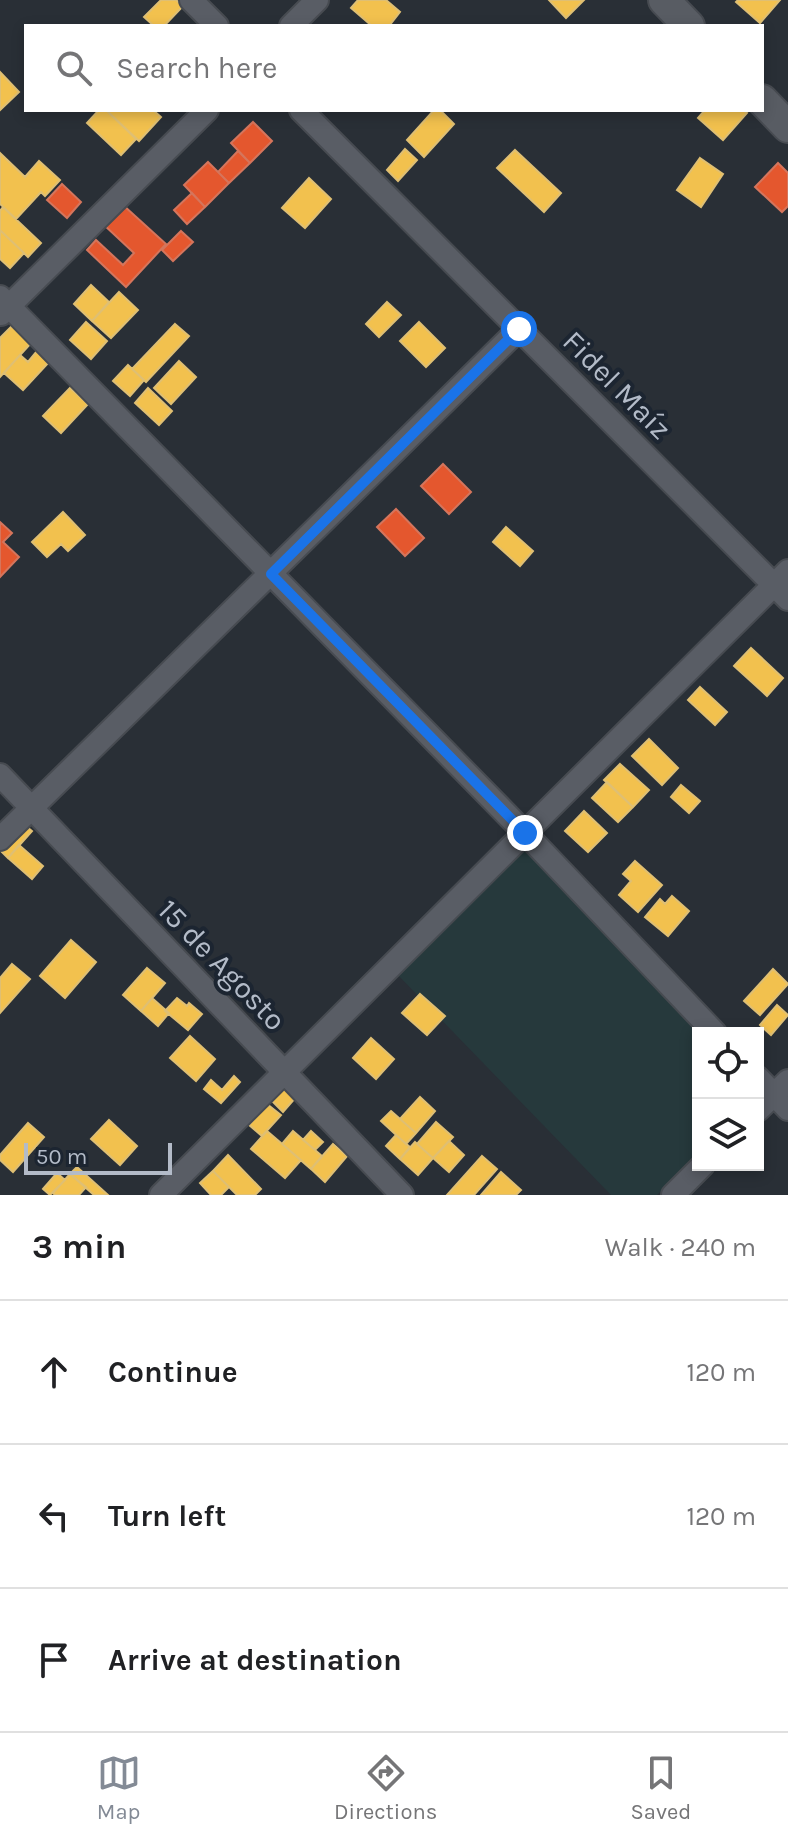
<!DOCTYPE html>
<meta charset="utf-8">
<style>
:root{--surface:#fff;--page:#f2f2f2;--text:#202124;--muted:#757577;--line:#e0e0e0;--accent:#838a95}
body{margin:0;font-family:Karla,sans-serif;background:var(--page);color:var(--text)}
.controls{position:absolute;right:24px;bottom:24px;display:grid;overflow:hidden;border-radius:0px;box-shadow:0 4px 12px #0003}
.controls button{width:72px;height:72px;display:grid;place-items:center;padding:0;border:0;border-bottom:2px solid var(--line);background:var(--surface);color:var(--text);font:40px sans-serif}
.scale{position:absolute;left:24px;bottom:20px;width:148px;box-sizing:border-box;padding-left:8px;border:4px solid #b3bbc8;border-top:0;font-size:22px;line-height:28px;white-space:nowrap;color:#b3bbc8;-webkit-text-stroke:6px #1c2531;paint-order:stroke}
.stop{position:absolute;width:24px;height:24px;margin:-18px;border:6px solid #1a73e8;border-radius:50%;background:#fff}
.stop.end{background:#1a73e8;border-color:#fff;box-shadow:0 2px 8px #0008}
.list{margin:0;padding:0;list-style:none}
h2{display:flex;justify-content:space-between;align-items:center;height:104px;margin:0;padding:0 32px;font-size:34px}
h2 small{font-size:26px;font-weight:400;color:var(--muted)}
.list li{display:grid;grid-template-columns:52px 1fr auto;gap:24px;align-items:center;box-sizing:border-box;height:144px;padding:0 32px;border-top:2px solid var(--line)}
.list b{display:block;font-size:30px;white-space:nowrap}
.list em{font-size:26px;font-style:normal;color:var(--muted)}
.icon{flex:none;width:44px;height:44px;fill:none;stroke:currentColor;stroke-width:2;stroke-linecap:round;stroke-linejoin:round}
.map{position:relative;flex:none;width:788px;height:1195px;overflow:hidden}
.search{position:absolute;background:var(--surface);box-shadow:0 4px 12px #0003;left:24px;right:24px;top:24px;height:88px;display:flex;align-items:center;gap:20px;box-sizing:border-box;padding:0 28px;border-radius:0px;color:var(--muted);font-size:30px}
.sheet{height:536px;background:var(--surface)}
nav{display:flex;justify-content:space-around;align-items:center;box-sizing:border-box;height:112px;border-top:2px solid var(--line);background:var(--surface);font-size:22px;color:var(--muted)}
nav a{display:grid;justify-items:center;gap:4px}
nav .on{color:var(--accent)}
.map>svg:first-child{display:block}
.green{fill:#26393c}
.homes{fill:#f2c14e;stroke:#dfbf73;stroke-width:2}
.shops{fill:#e4572e;stroke:#d5755c;stroke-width:2}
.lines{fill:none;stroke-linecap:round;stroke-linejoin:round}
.street-casing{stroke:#474b51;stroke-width:26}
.secondary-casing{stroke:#474b51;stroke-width:34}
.street{stroke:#595d65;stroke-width:22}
.secondary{stroke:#585c63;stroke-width:30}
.route{stroke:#1a73e8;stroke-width:10}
.labels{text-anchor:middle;stroke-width:8;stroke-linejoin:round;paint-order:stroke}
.street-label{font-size:30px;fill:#b3bbc8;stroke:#1c2531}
</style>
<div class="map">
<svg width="788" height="1195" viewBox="0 0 788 1195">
<rect width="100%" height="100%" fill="#292f36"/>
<path class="green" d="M529 842 708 1033H698V1156L657 1195H611L395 972Z"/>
<path class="homes" d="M161 0H176L183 6 164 26H154L144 17Z
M358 0H386L400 12 389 26H372L351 8Z
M549 0H584L566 18Z
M738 0H780L760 23 736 2Z
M0 72 19 92 0 110Z
M99 110H106L136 139 121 155 87 123Z
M106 110H153L161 117 139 141Z
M434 110H440L454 124 424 157 407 140Z
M705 110H743L747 113 723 140 698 118Z
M405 149 417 160 398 181 387 170Z
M515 150 561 193 544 212 497 168Z
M0 153 25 177 39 161 60 180 45 196 41 192 16 219 0 204Z
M700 158 723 174 701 207 677 190Z
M309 178 331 199 305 228 282 208Z
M3 207 41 243 28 257 0 230V211Z
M0 230 24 253 10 268 0 259Z
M91 285 109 302 92 321 74 304Z
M119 292 138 310 111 338 92 321Z
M387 302 401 315 379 337 366 324Z
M86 322 107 341 91 359 70 340Z
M419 322 445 348 426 367 400 341Z
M175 324 189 336 146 382 132 369Z
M13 325 32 342 0 377V338Z
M37 351 49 362 23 390 4 373 20 355 28 362Z
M179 361 196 377 171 404 154 388Z
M128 365 144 380 130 396 113 381Z
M70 388 88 404 61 433 43 416Z
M148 388 172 411 159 425 135 403Z
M63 512 85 535 68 551 61 544 47 557 32 542Z
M506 527 533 551 520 566 493 542Z
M751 648 783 678 767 696 734 666Z
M700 687 727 712 715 725 688 700Z
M649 739 678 768 662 785 632 756Z
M620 764 649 790 633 807 604 780Z
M607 782 633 807 618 822 592 798Z
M681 785 700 801 689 813 671 797Z
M584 811 607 833 588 852 565 831Z
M21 822 32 831 8 858 0 850V846Z
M19 845 43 866 32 879 8 858Z
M635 861 662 885 638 912 619 895 631 881 623 874Z
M672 896 689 911 668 936 645 917 660 899 665 904Z
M71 940 96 962 65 998 40 976Z
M12 964 30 979 0 1013V978Z
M147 968 165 983 141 1011 123 995Z
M773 969 788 984 760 1015 744 1001Z
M420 994 445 1016 427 1035 402 1013Z
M152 998 169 1013 158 1026 141 1011Z
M177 998 187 1006 189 1003 202 1014 188 1030 165 1011Z
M777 1005 788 1015 771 1035 760 1025Z
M190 1036 215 1059 196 1081 170 1058Z
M371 1038 394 1059 376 1079 353 1058Z
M234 1076 240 1082 221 1103 204 1089 211 1080 222 1090Z
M284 1087 296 1097 283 1112 272 1101Z
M420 1097 435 1111 416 1133 400 1119Z
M267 1104 281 1115 262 1136 249 1125Z
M391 1111 416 1133 406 1144 381 1121Z
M109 1120 137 1146 120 1165 91 1139Z
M436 1122 453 1137 433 1158 417 1144Z
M28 1123 44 1137 13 1172 0 1160V1155Z
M267 1131 301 1160 285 1178 251 1149Z
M293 1131 322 1156 311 1169 282 1144Z
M311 1131 323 1142 315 1150 303 1140Z
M396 1135 410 1147 400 1159 386 1146Z
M449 1141 464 1155 449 1172 433 1158Z
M415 1142 433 1158 418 1175 400 1159Z
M333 1144 347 1156 325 1182 311 1169Z
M228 1155 261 1189 255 1195H237L213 1171Z
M482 1156 497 1169 474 1195H447Z
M77 1167 108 1195H94L70 1174Z
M213 1171 229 1187 221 1195H211L200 1183Z
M501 1172 521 1190 516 1195H481Z
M57 1173 65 1180 50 1195 43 1189Z
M70 1174 86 1187 79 1195H55L53 1193Z"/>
<path class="shops" d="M253 122 272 141 250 163 231 143Z
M238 151 250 163 229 183 218 172Z
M208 162 229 183 205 207 184 185Z
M778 163 788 173V206L782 212 755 187Z
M62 184 81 202 67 218 47 200Z
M192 193 205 207 187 224 174 210Z
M123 205 166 244 126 287 87 250 96 240 123 265 134 253 104 225Z
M181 231 193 242 173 261 162 250Z
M443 464 471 492 449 514 421 486Z
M396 509 424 538 405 556 377 527Z
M0 522 12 533 3 542 19 557 0 577Z"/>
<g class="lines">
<g class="street-casing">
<path id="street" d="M191 0 217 26
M291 26 317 0
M301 110 788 599
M0 297 525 833 715 1033
M1 314 207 110
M0 775 402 1195
M0 839 519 329
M758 1078 788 1109
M758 1110 788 1081
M161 1195 788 571
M673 1195 703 1165"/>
</g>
<g class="secondary-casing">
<path id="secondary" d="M664 0 689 26
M762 100 788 127"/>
</g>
<use href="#street" class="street"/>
<use href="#secondary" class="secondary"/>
</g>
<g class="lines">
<path class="route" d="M519 329 271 574 525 833"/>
</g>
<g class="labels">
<g class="street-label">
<text transform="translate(617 385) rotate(45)" y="10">Fidel Maíz</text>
<text transform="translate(222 965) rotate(46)" y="10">15 de Agosto</text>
</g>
</g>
</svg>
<div class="controls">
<button><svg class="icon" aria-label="locate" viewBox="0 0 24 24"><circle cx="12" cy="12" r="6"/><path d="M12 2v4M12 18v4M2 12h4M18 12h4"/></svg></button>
<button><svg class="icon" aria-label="layers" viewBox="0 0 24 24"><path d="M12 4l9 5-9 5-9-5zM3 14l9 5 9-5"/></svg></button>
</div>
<div class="scale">50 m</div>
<div class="stop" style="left:519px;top:329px"></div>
<div class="stop end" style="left:525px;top:833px"></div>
<div class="search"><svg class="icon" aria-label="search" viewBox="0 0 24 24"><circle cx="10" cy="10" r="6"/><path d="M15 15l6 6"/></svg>Search here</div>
</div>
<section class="sheet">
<h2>3 min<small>Walk · 240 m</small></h2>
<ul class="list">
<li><svg class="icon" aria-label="ahead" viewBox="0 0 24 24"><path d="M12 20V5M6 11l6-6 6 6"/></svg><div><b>Continue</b></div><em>120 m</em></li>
<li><svg class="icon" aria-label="left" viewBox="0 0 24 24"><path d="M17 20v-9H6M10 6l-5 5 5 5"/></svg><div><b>Turn left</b></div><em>120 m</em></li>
<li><svg class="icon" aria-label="arrive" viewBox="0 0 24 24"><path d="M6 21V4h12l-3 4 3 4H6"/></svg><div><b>Arrive at destination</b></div></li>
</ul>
</section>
<nav>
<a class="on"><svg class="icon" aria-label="map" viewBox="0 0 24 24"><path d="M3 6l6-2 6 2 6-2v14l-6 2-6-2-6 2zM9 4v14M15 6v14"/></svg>Map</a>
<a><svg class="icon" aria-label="directions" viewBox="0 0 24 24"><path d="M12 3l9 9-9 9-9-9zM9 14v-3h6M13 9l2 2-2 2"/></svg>Directions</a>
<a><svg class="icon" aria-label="saved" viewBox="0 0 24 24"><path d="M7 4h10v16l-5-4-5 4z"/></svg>Saved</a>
</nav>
